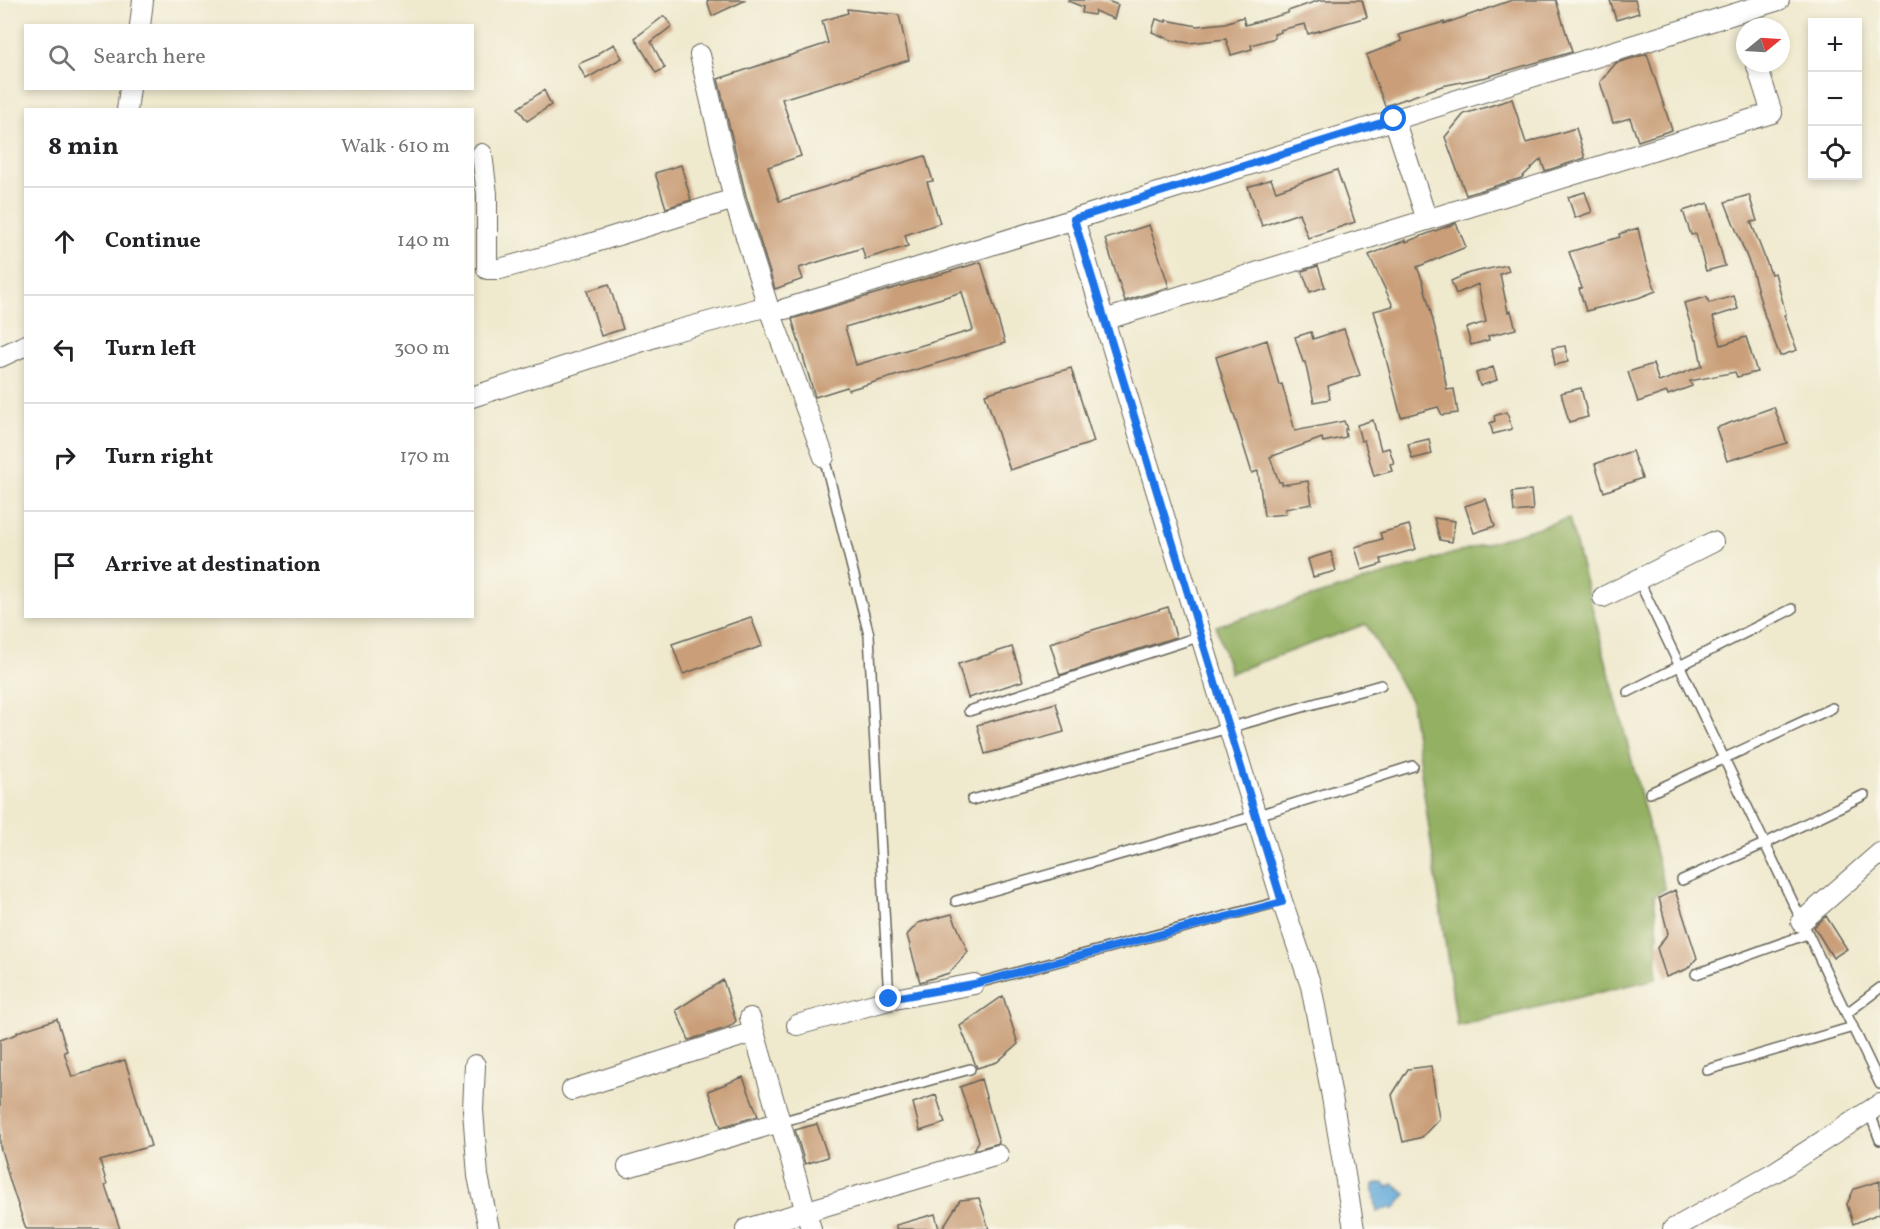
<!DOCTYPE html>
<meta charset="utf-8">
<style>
:root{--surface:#fff;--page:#f6f6f6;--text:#202124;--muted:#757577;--line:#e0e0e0}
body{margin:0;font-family:Vollkorn,serif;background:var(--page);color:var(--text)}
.controls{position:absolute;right:18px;top:18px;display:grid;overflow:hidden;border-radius:0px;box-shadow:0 3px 9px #0003}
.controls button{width:54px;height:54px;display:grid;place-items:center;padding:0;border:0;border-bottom:2px solid var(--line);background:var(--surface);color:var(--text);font:30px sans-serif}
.compass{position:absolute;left:1736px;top:18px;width:54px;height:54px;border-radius:50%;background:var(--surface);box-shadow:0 3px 9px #0003;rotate:72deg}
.stop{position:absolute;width:18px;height:18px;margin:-14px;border:4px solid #1a73e8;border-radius:50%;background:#fff}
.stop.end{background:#1a73e8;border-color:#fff;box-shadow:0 2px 6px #0008}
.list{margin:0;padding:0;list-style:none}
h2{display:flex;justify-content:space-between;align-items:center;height:78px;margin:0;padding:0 24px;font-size:26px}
h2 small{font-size:20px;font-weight:400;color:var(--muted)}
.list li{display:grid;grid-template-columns:39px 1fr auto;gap:18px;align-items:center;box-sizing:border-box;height:108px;padding:0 24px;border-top:2px solid var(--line)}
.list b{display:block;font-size:22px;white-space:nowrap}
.list em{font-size:20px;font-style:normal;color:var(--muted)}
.icon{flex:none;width:33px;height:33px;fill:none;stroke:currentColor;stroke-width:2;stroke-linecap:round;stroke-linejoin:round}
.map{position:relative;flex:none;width:1880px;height:1229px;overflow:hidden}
.search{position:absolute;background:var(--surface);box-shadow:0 3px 9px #0003;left:24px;top:24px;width:450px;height:66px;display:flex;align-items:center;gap:15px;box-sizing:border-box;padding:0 21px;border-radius:0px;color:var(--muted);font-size:22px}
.panel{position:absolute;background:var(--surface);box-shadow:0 3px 9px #0003;left:24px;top:108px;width:450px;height:510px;border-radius:0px}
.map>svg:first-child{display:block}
.forest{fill:#94b163;stroke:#586640;stroke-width:1.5}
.water{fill:#62a9d8;stroke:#3f627a;stroke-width:1.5}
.building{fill:#c99e78;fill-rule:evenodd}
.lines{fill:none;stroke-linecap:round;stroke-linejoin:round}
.service-casing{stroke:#66645a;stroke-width:12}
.minor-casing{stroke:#66645a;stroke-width:22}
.service{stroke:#fff;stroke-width:9}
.minor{stroke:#fff;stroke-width:20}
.route{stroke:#1a73e8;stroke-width:8}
</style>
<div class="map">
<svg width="1880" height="1229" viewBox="0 0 1880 1229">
<rect width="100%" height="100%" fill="#fbf7ec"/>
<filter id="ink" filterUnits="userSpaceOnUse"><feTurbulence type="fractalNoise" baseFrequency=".0167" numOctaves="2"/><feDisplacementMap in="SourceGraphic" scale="12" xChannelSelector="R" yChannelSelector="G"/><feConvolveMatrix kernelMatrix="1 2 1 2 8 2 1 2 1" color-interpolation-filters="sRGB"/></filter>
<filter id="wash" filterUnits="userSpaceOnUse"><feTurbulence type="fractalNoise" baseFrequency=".008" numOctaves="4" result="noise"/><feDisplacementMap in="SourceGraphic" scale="24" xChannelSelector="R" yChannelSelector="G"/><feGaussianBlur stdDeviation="1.35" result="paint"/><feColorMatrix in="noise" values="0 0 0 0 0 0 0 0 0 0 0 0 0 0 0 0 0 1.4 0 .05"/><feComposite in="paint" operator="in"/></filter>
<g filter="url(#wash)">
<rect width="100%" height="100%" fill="#efe9ce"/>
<path class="forest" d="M1569 518 1665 889 1654 896 1658 937 1656 979 1457 1026 1411 702 1366 624 1230 673 1216 626Z"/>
<path class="water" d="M1384 1183 1387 1187 1393 1184 1406 1194 1393 1210 1390 1207 1377 1212 1373 1185Z"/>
<g id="blocks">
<path class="building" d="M707 0H746L712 16Z
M1068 0H1105L1118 5 1114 19 1095 11 1094 15 1082 13 1083 7 1068 1Z
M1320 0H1362L1367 17 1308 34 1305 24 1280 30 1281 32 1274 34 1275 38 1251 45 1252 49 1231 55 1226 39 1189 43 1171 40 1152 32 1156 19 1166 22V20L1197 26 1225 23 1243 17 1245 25 1288 13V11Z
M1512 0H1556L1572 52 1486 77 1442 86 1385 106 1366 55 1402 41 1399 35 1444 22V24Z
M1610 0H1635L1639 13 1616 20Z
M847 9 899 15 909 60 782 99 801 156 768 167 779 201 925 156 933 181 927 182 940 223 905 235 908 246 865 259 862 248 799 268 803 279 775 289 746 196 718 79 828 43 822 21 848 13Z
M664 16 672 26 651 42 665 68 656 73 635 38Z
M614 44 622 58 586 79 578 64 599 55 598 53Z
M1647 54 1672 130 1638 141 1630 118 1613 123 1600 82 1616 63Z
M544 90 551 105 527 121 518 108Z
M1512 99 1526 143 1576 128 1585 158 1545 171 1541 159 1521 178 1466 195 1445 137 1464 114Z
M681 165 691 200 666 208 655 173Z
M1337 170 1355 222 1308 238 1299 213 1262 226 1248 187 1271 179 1276 191Z
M1585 192 1592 212 1575 218 1568 197Z
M1749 195 1757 221 1751 222 1771 274 1775 273 1786 314 1784 315 1797 350 1780 356 1765 317 1752 270 1725 202Z
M1708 203 1725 266 1706 271 1696 234 1691 235 1683 211Z
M1456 223 1466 247 1417 267 1423 282 1438 340 1447 390 1454 389 1458 413 1442 415 1438 407 1401 417 1384 351 1385 350 1374 311 1393 306 1369 255 1406 240V242Z
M1149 225 1169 287 1125 301 1105 239Z
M1638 228 1645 260 1656 291 1638 298 1586 311 1579 289 1582 288 1569 252 1620 237 1619 234Z
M981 262 1005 343 848 390 847 387 815 397 792 319ZM962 292 973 330 856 365 845 327Z
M1507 265 1509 271 1500 274 1508 312 1511 311 1516 329 1488 336 1489 340 1471 345 1466 328 1486 322 1478 284 1456 294 1451 281 1469 273Z
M1318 266 1325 287 1310 292 1302 271Z
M609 284 623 329 601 336 587 291Z
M1734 296 1738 309 1713 317 1721 345 1746 337 1757 372 1737 377 1735 372 1690 381 1692 386 1668 395 1667 392 1638 402 1628 372 1653 364 1659 382 1702 366 1697 340H1695L1684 303 1707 297 1709 303Z
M1344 329 1360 375 1328 386 1330 399 1314 402 1305 362H1303L1295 337 1311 332 1313 339Z
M1267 340 1279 385 1282 384 1295 431 1344 421 1347 429H1345L1346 437 1323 442 1322 438 1270 457 1279 482H1282V485L1308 481 1312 504 1285 509 1286 514 1264 516 1258 471 1252 473 1216 357Z
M1565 346 1568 362 1555 365 1552 348Z
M1493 367 1497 380 1480 386 1476 373Z
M1071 368 1094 442 1010 470 985 394Z
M1581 388 1588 417 1569 422 1561 393Z
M1774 407 1787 443 1727 461 1716 428Z
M1507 412 1512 429 1493 434 1490 423 1495 421 1494 416Z
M1373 420 1381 450 1389 448 1394 463 1390 464 1392 471 1374 476 1364 440 1361 441 1357 425Z
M1429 439 1432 454 1412 459 1408 444Z
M1632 451 1642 478 1604 492 1595 464Z
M1531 490 1533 510 1514 512 1512 492Z
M1486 499 1495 526 1474 533 1465 506Z
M1434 518 1455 521 1452 542 1440 540Z
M1409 525 1416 549 1381 559 1382 564 1362 570 1355 547 1382 539 1380 533Z
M1331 552 1336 571 1313 577 1308 559Z
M1168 607 1176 637 1060 675 1050 643Z
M751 617 762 646 683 674 672 644Z
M1012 647 1023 681 968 698 958 664Z
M1056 703 1064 732 985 754 977 725Z
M1675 890 1697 958 1687 969 1666 977 1657 948 1668 933 1659 898Z
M952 914 968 952 949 973 920 982 907 935 918 923Z
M1826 916 1847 949 1833 958 1814 927Z
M723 980 736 1021 729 1027 689 1040 676 1010Z
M1003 996 1018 1044 997 1062 977 1068 960 1026Z
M57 1019 67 1051 64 1052 72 1077 125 1060 151 1146 100 1161 107 1184 105 1185 120 1229H26L10 1181 0 1146V1040L17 1034V1032Z
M1431 1066 1439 1119 1422 1137 1403 1142 1392 1095 1408 1069Z
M743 1077 758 1116 721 1127 708 1091Z
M981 1079 999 1143 974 1150 979 1141 960 1087Z
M936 1095 945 1123 920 1131 913 1103Z
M817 1124 828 1157 805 1164 795 1130Z
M1880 1181V1213L1853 1224 1847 1204 1854 1189Z
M979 1198 989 1229H942L960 1200Z
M935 1214 939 1229H896V1225Z"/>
</g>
</g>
<g filter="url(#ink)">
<use href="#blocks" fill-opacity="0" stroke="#66645a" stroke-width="1.5"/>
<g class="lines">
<g class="service-casing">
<path id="service" d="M824 457 869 635 889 1000
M1638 579 1880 1084
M1628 692 1792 609
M969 711 1201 636
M1650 793 1832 708
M972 800 1381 685
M1682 880 1764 844 1864 795
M956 901 1255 816 1413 766
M1696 974 1807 934
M974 984 1282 901
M1847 1013 1880 988
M1707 1070 1853 1027
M1869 1111 1880 1140
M780 1122 970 1069"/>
</g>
<g class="minor-casing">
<path id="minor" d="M140 26 143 0
M700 55 734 199 768 306 824 457
M127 110 130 88
M1394 119 1427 220
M482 154 487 194V269H500L586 245 734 199
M1074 219 1104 320 1772 113 1756 63
M785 309 1779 0
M1104 320 1282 901 1311 986 1331 1091 1354 1229
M0 357 26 345
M472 397 664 334 768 306
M1603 597 1713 542
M1801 922 1880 853
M750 1018 811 1229
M797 1025 889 1000 974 984
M475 1065 473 1110 478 1176 489 1229
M572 1090 754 1032
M628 1167 780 1122
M746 1229 998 1155
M1673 1229 1775 1172 1880 1104"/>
</g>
<use href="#service" class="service"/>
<use href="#minor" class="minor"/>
</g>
</g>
<g class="lines" filter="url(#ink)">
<path class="route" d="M889 999 974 984 1282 902 1074 219 1394 119"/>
</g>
</svg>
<div class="controls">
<button>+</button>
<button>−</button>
<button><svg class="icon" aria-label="locate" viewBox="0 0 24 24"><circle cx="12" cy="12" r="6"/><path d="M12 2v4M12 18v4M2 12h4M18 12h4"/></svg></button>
</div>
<svg class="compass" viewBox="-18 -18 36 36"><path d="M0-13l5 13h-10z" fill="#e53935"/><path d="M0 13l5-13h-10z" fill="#757577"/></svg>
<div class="stop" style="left:1394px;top:119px"></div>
<div class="stop end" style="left:889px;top:999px"></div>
<div class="search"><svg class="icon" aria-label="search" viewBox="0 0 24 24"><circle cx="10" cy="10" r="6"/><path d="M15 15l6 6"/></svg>Search here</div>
<section class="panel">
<h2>8 min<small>Walk · 610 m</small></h2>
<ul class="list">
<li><svg class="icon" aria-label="ahead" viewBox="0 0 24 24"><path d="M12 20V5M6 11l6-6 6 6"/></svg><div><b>Continue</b></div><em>140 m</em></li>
<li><svg class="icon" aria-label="left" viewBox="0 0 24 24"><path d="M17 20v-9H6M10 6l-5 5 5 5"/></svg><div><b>Turn left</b></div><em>300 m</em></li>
<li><svg class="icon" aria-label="right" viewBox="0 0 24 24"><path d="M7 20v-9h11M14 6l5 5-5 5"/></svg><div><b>Turn right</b></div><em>170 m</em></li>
<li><svg class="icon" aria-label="arrive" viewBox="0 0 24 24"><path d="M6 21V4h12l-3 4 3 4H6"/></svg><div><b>Arrive at destination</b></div></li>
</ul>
</section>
</div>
